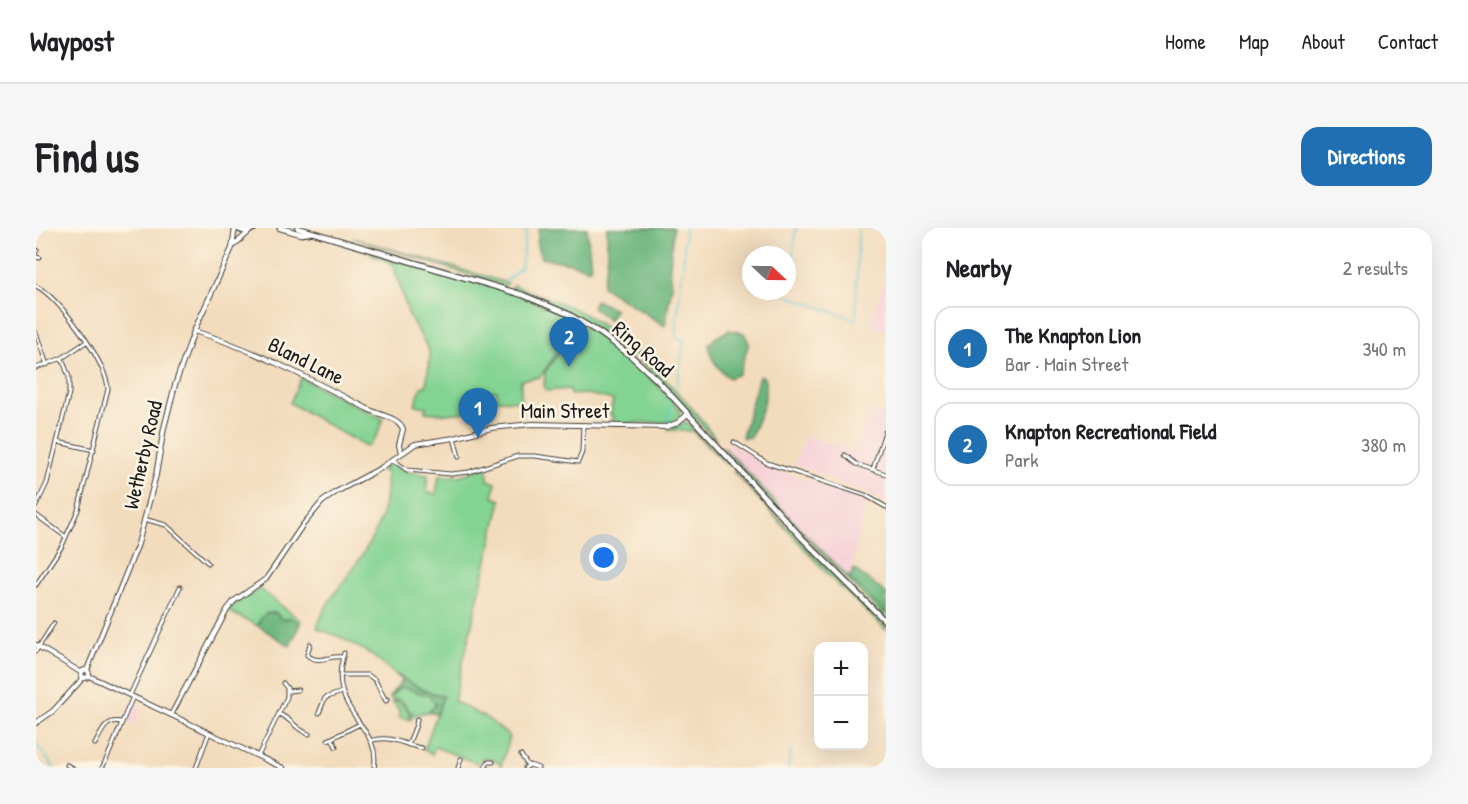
<!DOCTYPE html>
<meta charset="utf-8">
<style>
:root{--surface:#fff;--page:#f6f6f6;--text:#202124;--muted:#757577;--line:#e0e0e0;--accent:#1f6fb2}
body{margin:0;font-family:"Patrick Hand",sans-serif;background:var(--page);color:var(--text)}
.controls{position:absolute;right:18px;bottom:18px;display:grid;overflow:hidden;border-radius:12px;box-shadow:0 6px 24px #0002}
.controls button{width:54px;height:54px;display:grid;place-items:center;padding:0;border:0;border-bottom:2px solid var(--line);background:var(--surface);color:var(--text);font:30px sans-serif}
.compass{position:absolute;left:706px;top:18px;width:54px;height:54px;border-radius:50%;background:var(--surface);box-shadow:0 6px 24px #0002;rotate:112deg}
.you{position:absolute;left:568px;top:330px;width:21px;height:21px;margin:-15px;border:4px solid #fff;border-radius:50%;background:#1a73e8;box-shadow:0 0 0 9px #1a73e833}
.badge{display:grid;place-items:center;width:39px;height:39px;border-radius:50%;background:var(--accent);color:#fff;font-size:20px;font-weight:700}
.pin{position:absolute;translate:-50% -50px;filter:drop-shadow(0 2px 3px #0008)}
.pin::after{content:'';position:absolute;top:32px;width:21px;height:18px;background:inherit;clip-path:polygon(0 0,100% 0,50% 100%)}
.list{margin:0;padding:0;list-style:none}
h2{display:flex;justify-content:space-between;align-items:center;height:78px;margin:0;padding:0 24px;font-size:26px}
h2 small{font-size:20px;font-weight:400;color:var(--muted)}
.list li{display:grid;grid-template-columns:39px 1fr auto;gap:18px;align-items:center;box-sizing:border-box;height:84px;margin:0 12px 12px;padding:0 12px;border:2px solid var(--line);border-radius:18px}
.list b{display:block;font-size:22px;white-space:nowrap}
.list p{margin:0;font-size:20px;white-space:nowrap;color:var(--muted)}
.list em{font-size:20px;font-style:normal;color:var(--muted)}
.map{position:relative;flex:none;width:850px;height:540px;overflow:hidden;border-radius:18px}
header{display:flex;align-items:center;gap:36px;box-sizing:border-box;height:84px;padding:0 30px;background:var(--surface);border-bottom:2px solid var(--line)}
header strong{font-size:28px}
nav{display:flex;gap:33px;margin-inline-start:auto;font-size:21px}
.intro{display:flex;align-items:center;justify-content:space-between;box-sizing:border-box;height:144px;padding:0 36px}
h1{margin:0;font-size:42px}
.button{padding:15px 27px;border-radius:18px;background:var(--accent);color:#fff;font-size:21px;font-weight:700}
main{display:flex;gap:36px;padding:0 36px}
aside{flex:1;background:var(--surface);border-radius:18px;box-shadow:0 6px 24px #0002}
.map>svg:first-child{display:block}
.built{fill:#f6cfd7}
.green{fill:#83d393;stroke:#507858;stroke-width:1.5}
.forest{fill:#6ab57d;stroke:#43684c;stroke-width:1.5}
.lines{fill:none;stroke-linecap:round;stroke-linejoin:round}
.stream{stroke:#5cc9d2;stroke-width:1.5}
.minor-casing{stroke:#3c3934;stroke-width:5}
.tertiary-casing{stroke:#3c3934;stroke-width:6}
.secondary-casing{stroke:#3c3934;stroke-width:6}
.trunk-casing{stroke:#3c3934;stroke-width:7}
.minor{stroke:#fff;stroke-width:3}
.tertiary{stroke:#fff;stroke-width:4}
.secondary{stroke:#fff;stroke-width:4}
.trunk{stroke:#fff;stroke-width:4.5}
.labels{text-anchor:middle;stroke-width:5;stroke-linejoin:round;paint-order:stroke}
.street-label{font-size:21px;fill:#1c1c1c;stroke:#fcf5e5}
</style>
<header>
<strong>Waypost</strong>
<nav><a>Home</a><a>Map</a><a>About</a><a>Contact</a></nav>
</header>
<div class="intro"><h1>Find us</h1><a class="button">Directions</a></div>
<main>
<div class="map">
<svg width="850" height="540" viewBox="0 0 850 540">
<rect width="100%" height="100%" fill="#fcf5e5"/>
<filter id="ink" filterUnits="userSpaceOnUse"><feTurbulence type="fractalNoise" baseFrequency=".0167" numOctaves="2"/><feDisplacementMap in="SourceGraphic" scale="12" xChannelSelector="R" yChannelSelector="G"/><feConvolveMatrix kernelMatrix="1 2 1 2 8 2 1 2 1" color-interpolation-filters="sRGB"/></filter>
<filter id="wash" filterUnits="userSpaceOnUse"><feTurbulence type="fractalNoise" baseFrequency=".008" numOctaves="4" result="noise"/><feDisplacementMap in="SourceGraphic" scale="24" xChannelSelector="R" yChannelSelector="G"/><feGaussianBlur stdDeviation="1.35" result="paint"/><feColorMatrix in="noise" values="0 0 0 0 0 0 0 0 0 0 0 0 0 0 0 0 0 1.4 0 .05"/><feComposite in="paint" operator="in"/></filter>
<g filter="url(#wash)">
<rect width="100%" height="100%" fill="#f3dcbd"/>
<path class="built" d="M850 48V102L834 96Z
M834 182 850 187V274L759 236 770 207 817 224Z
M692 213 725 236 826 270 830 275 816 339 818 341 813 350 711 245 688 219Z
M97 474 106 479 98 498 88 493Z"/>
<path class="green" d="M317 10 472 55 469 58Z
M334 25C347 24 357 32 369 35 427 51 490 63 542 94L504 149 485 152V173L460 172 461 163H433L429 184 411 186 389 184 390 179 379 177 385 159 390 158 394 128 392 120 373 88 357 36Z
M477 57C501 66 527 74 550 87 598 116 647 165 680 211H678C657 189 638 165 616 144 575 105 529 79 475 60Z
M544 96C583 119 615 148 644 182L643 190 636 194 576 196 578 188 574 187 577 172 551 166 534 167V161L511 163 508 160 509 144Z
M265 150 347 191C343 202 341 212 330 219L254 175Z
M650 194 691 234V237L656 203 631 202Z
M688 219 769 306 850 386V391L736 275 686 220Z
M354 235 358 236 368 243 392 247 390 264 400 266 403 248H422L451 239 452 252 460 255 457 269 465 272 418 473 452 491 474 509 465 538 461 533 446 530 443 536 399 519 396 526 388 522 407 468 385 461 359 446 333 425 304 409 281 400C288 376 305 358 319 338 340 307 353 282 350 244L346 243Z
M698 242 777 326 850 398V402L798 353 697 243Z
M224 361 265 393 263 398 261 394 254 390 246 392 240 385C230 385 226 389 222 398L192 383 196 378Z
M365 459 392 467 400 474C397 488 386 482 376 489L375 486 378 483 375 485 367 474 354 469Z
M355 472C366 473 373 481 375 492L363 489V482Z"/>
<path class="forest" d="M503 0H551L555 41 534 35 505 30 501 18Z
M571 0H637L634 38 636 57 629 98 566 58 571 35Z
M559 72 579 81 573 92 556 79Z
M693 102 708 105 713 115 703 146 693 150C682 141 673 130 673 116L679 110Z
M723 148 728 149C734 166 723 190 716 206L714 209 707 210 706 209Z
M818 341 850 365V386L813 350Z
M231 385H240L246 392 254 390 261 394 263 398 254 418 222 398 225 390Z
M359 446 385 461 407 469 401 486 392 485 400 476 392 467 365 459 353 469 366 452Z"/>
<g class="lines">
<path class="stream" d="M647 39 649 0
M647 42 641 89V110L648 113V117
M470 53 485 39 491 0
M751 57 755 44 760 0
M749 67 820 92V90
M820 87 822 0
M641 158 647 118
M631 194 635 177
M1 517 18 540
M752 540 755 522"/>
</g>
</g>
<g filter="url(#ink)">
<g class="lines">
<g class="minor-casing">
<path id="minor" d="M0 24 1 22
M0 29 4 30
M0 58C23 69 71 134 72 161L42 282 26 318 0 357
M0 105 11 137
M0 140 26 130 50 114
M418 210 423 229
M22 214 58 222
M698 214 731 235 829 267 850 279
M809 227 820 236 850 246
M357 232 371 242 415 246 433 244 482 228H499L542 234 546 224 547 197
M837 241 849 204
M0 278 11 255 33 165V149L26 130
M0 287 30 309
M108 291 130 297 172 335
M274 416 271 427C283 437 293 427 306 429
M0 423 18 395
M308 425C289 485 347 497 338 540
M304 447H332L339 452 350 473 352 471
M252 463 262 462
M94 467 144 359
M283 485 289 470 306 464
M243 486C259 493 257 500 273 506
M296 510 300 519
M292 512 324 496
M334 513C354 506 367 517 386 520
M59 516C66 504 69 491 85 494
M372 517 380 497 381 491
M485 527 492 538
M222 528 251 469V460L247 455
M31 537 36 540
M66 540C78 517 86 492 97 469
M160 540 173 505
M422 540 425 531
M449 540 452 534H457
M489 540 494 537 502 540"/>
</g>
<g class="tertiary-casing">
<path id="tertiary" d="M158 103C220 122 275 152 332 181 342 187 363 189 367 201L363 217 365 225
M0 417 46 445
M53 448 247 540
M135 487 191 382 198 373 230 351 266 298 286 274 300 264 345 240 379 216 418 210 455 200 496 196 630 199 641 195 652 186"/>
</g>
<g class="secondary-casing">
<path id="secondary" d="M198 17 213 4
M51 442 102 316 120 247 128 200 139 157 158 103 196 20 199 0
M45 446a4 4 0 1 1 8 0a4 4 0 1 1-8 0Z
M0 495 17 483 48 449"/>
</g>
<g class="trunk-casing">
<path id="trunk" d="M199 0 210 4 219 0
M244 0 265 6 273 5
M262 0 487 67 532 86 564 105 594 127 620 151 766 310 850 394"/>
</g>
<use href="#minor" class="minor"/>
<use href="#tertiary" class="tertiary"/>
<use href="#secondary" class="secondary"/>
<use href="#trunk" class="trunk"/>
</g>
</g>
<g class="labels">
<g class="street-label">
<text transform="translate(607 121) rotate(41)" y="7">Ring Road</text>
<text transform="translate(270 133) rotate(26)" y="7">Bland Lane</text>
<text x="529" y="190">Main Street</text>
<text transform="translate(107 227) rotate(-77)" y="7">Wetherby Road</text>
</g>
</g>
</svg>
<div class="controls">
<button>+</button>
<button>−</button>
</div>
<svg class="compass" viewBox="-18 -18 36 36"><path d="M0-13l5 13h-10z" fill="#e53935"/><path d="M0 13l5-13h-10z" fill="#757577"/></svg>
<div class="you"></div>
<div class="pin badge" style="left:442px;top:210px">1</div>
<div class="pin badge" style="left:533px;top:139px">2</div>
</div>
<aside>
<h2>Nearby<small>2 results</small></h2>
<ul class="list">
<li><span class="badge">1</span><div><b>The Knapton Lion</b><p>Bar · Main Street</p></div><em>340 m</em></li>
<li><span class="badge">2</span><div><b>Knapton Recreational Field</b><p>Park</p></div><em>380 m</em></li>
</ul>
</aside>
</main>
